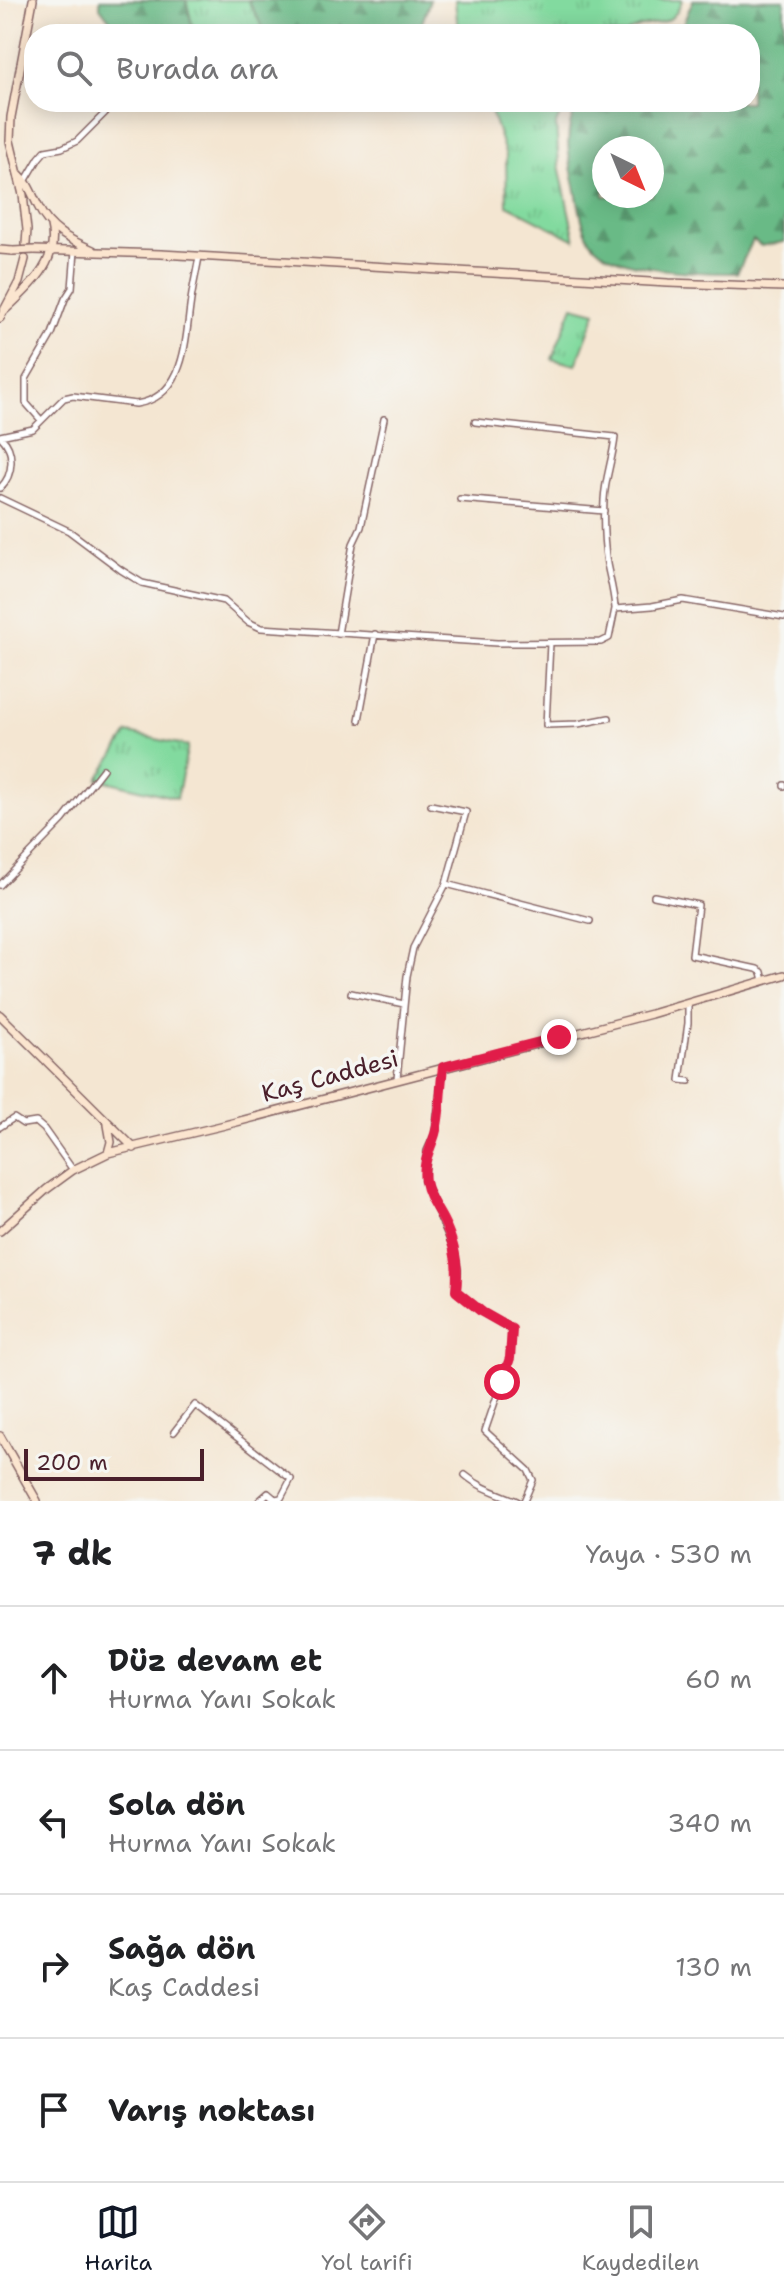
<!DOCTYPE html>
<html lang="tr">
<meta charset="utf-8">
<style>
:root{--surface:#fff;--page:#f2f2f2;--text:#202124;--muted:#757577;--line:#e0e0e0;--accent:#111827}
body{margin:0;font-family:"Shantell Sans",sans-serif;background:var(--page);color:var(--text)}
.compass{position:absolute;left:592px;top:136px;width:72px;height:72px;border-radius:50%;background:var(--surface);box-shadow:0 4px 20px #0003;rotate:137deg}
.scale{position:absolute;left:24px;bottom:20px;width:180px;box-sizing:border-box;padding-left:8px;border:4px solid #4a1f2b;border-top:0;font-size:22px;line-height:28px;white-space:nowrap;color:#4a1f2b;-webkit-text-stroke:6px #f6f6f2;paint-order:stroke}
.stop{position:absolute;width:24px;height:24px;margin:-18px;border:6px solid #e11d48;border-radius:50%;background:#fff}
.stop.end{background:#e11d48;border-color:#fff;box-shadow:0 2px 8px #0008}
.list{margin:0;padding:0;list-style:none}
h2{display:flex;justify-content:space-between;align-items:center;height:104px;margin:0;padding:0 32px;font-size:34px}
h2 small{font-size:26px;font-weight:400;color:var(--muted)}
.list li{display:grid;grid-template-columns:52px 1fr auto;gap:24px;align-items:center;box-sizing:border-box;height:144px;padding:0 32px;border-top:2px solid var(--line)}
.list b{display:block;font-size:30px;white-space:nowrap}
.list p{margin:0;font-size:26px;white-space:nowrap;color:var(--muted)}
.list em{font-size:26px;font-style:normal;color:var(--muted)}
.icon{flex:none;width:44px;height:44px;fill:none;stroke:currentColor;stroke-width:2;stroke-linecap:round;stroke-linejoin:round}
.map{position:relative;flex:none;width:784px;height:1501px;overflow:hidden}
.search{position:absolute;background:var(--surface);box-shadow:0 4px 20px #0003;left:24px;right:24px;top:24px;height:88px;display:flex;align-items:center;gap:20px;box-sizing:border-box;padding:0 28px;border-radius:32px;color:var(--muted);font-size:30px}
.sheet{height:680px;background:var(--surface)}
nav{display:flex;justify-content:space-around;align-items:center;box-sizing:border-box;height:112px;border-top:2px solid var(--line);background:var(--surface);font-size:22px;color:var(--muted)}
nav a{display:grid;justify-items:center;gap:4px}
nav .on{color:var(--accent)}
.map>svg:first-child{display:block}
.grass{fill:url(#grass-tufts);stroke:#667c65;stroke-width:2}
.forest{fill:url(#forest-firs);stroke:#5a6c58;stroke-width:2;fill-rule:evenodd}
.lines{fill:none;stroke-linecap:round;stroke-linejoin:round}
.street-casing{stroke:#866565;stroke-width:8}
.secondary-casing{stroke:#866565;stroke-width:10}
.street{stroke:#fff;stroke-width:5}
.secondary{stroke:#fbe5cf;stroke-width:7}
.secondary-bridge-casing{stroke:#866565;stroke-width:10;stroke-linecap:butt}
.secondary-bridge{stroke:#fbe5cf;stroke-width:7}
.route{stroke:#e11d48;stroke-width:10}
.labels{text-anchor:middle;stroke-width:7;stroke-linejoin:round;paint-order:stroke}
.street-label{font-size:24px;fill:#4a1f2b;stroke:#f6f6f2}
</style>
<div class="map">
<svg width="784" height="1501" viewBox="0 0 784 1501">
<defs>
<pattern id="grass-tufts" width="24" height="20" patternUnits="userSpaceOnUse" patternTransform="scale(2)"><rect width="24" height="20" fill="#82da9f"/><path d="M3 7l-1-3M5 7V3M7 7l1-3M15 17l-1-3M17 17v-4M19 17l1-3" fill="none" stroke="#72bb89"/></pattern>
<pattern id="forest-firs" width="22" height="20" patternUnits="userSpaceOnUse" patternTransform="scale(2)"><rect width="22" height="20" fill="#69ba86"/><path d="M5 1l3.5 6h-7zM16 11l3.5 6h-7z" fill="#58976e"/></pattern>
</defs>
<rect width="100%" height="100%" fill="#f6f6f2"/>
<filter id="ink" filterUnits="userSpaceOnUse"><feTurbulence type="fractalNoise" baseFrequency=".0125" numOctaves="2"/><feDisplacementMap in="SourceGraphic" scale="16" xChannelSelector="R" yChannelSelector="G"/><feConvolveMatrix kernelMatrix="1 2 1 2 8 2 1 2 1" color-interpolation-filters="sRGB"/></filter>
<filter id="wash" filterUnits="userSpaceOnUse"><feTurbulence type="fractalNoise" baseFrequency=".006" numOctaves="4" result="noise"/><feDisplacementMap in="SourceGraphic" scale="32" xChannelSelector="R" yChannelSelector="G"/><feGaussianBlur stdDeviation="1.8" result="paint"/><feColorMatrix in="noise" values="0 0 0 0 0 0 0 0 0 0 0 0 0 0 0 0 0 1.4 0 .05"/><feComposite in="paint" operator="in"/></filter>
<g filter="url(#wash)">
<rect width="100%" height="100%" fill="#f4e6d2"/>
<path class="grass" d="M186 0H248L264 28 259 34H197L192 25Z
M455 0H682C672 34 649 16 625 34H463L457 20Z
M488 102H566L556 124 559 165 575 240 507 205 506 156Z
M573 306 596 312 576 365 552 359Z
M128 733 188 746 177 798 98 779Z"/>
<path class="forest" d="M100 0H186L192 25 197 34 119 32 100 7Z
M248 0H430L421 26 423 34H290L274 31 271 34H259L263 28Z
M693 0H784V242L761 246 753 240 737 273C702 273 611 273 590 240 581 225 579 204 575 186 568 155 563 133 578 102H750V34H670L681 29ZM652 148V196H604V148Z"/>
</g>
<g filter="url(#ink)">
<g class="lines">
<g class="street-casing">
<path id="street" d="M26 180 39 158 45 151 62 148 77 141 116 102
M41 420 26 403V379L52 334 65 299 72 288 75 251
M475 422 615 437C613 458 605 478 604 500 603 520 604 544 607 564 610 579 614 593 615 608
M0 436 33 429 64 398 73 396 136 404C184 397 185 345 190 307 192 290 196 274 199 257
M0 488C14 475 15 450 1 437
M0 498 69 531 121 570 142 583 224 601 248 622 261 628 497 643 601 642 609 638 615 609 652 606 683 600 784 617
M460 499 604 511
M338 634 353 544 361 527 384 419
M550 643 546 725 578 724 609 718
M359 720 375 634
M784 786V785
M446 884 590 921
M0 885 63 820 103 769
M654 896 698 905 692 955 757 969 762 972 764 981
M351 993 404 1004
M688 1003V1023L680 1080 689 1081
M443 1068 435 1134 427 1151 424 1181 454 1249 458 1270 456 1291 482 1312 512 1329 510 1358 485 1431 528 1470 533 1480 524 1501
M397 1079 407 976 413 948 446 884 466 812 431 805
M0 1127 14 1118 23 1124 36 1122 44 1129 73 1170
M174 1432 195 1405 291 1479 281 1498 275 1499 268 1493 259 1501
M465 1475C480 1488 498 1493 517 1501"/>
</g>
<g class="secondary-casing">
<path id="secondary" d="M18 173C28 182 32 194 38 206 49 230 70 240 93 250
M26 244 27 230 23 195 10 141 11 117 33 0
M0 250 13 251
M34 250 161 254 668 283 784 287
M4 311C28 288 60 263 51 226
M0 318 19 282 25 259
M0 1015 134 1148
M108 1153 111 1142 108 1125
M0 1231 47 1189 73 1170 108 1153 221 1126 651 1014 784 975
M0 1436 37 1501"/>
</g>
<use href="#street" class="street"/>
<use href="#secondary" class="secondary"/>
<g class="secondary-bridge-casing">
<path id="secondary-bridge" d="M13 251 34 250"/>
</g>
<use href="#secondary-bridge" class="secondary-bridge"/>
</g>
</g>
<g class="lines" filter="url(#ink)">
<path class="route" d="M502 1382 510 1358 512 1329 482 1312 456 1291C459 1266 455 1243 443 1220 437 1208 427 1196 425 1181 422 1163 430 1151 435 1134 441 1114 440 1088 443 1067L559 1037"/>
</g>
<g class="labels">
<g class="street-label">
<text transform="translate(330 1076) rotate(-15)" y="8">Kaş Caddesi</text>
</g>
</g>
</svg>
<svg class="compass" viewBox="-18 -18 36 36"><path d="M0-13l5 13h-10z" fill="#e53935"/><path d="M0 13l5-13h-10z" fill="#757577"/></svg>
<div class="scale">200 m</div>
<div class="stop" style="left:502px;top:1382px"></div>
<div class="stop end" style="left:559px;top:1037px"></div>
<div class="search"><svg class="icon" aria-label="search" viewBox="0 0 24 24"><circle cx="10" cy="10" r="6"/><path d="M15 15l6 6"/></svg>Burada ara</div>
</div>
<section class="sheet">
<h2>7 dk<small>Yaya · 530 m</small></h2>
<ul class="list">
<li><svg class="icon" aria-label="ahead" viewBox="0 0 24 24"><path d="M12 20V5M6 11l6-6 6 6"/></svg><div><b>Düz devam et</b><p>Hurma Yanı Sokak</p></div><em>60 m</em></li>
<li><svg class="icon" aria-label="left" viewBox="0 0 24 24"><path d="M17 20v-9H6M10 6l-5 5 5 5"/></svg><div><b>Sola dön</b><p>Hurma Yanı Sokak</p></div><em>340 m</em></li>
<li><svg class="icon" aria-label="right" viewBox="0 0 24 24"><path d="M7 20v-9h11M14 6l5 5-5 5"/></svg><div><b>Sağa dön</b><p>Kaş Caddesi</p></div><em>130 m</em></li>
<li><svg class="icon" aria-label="arrive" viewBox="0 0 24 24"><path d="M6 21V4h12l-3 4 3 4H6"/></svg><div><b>Varış noktası</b></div></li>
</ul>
</section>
<nav>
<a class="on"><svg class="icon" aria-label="map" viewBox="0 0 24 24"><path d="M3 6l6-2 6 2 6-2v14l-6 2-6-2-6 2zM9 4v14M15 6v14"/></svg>Harita</a>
<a><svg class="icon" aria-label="directions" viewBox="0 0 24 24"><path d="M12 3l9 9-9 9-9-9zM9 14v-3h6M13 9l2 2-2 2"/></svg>Yol tarifi</a>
<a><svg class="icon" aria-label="saved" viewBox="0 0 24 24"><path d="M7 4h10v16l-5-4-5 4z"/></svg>Kaydedilen</a>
</nav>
